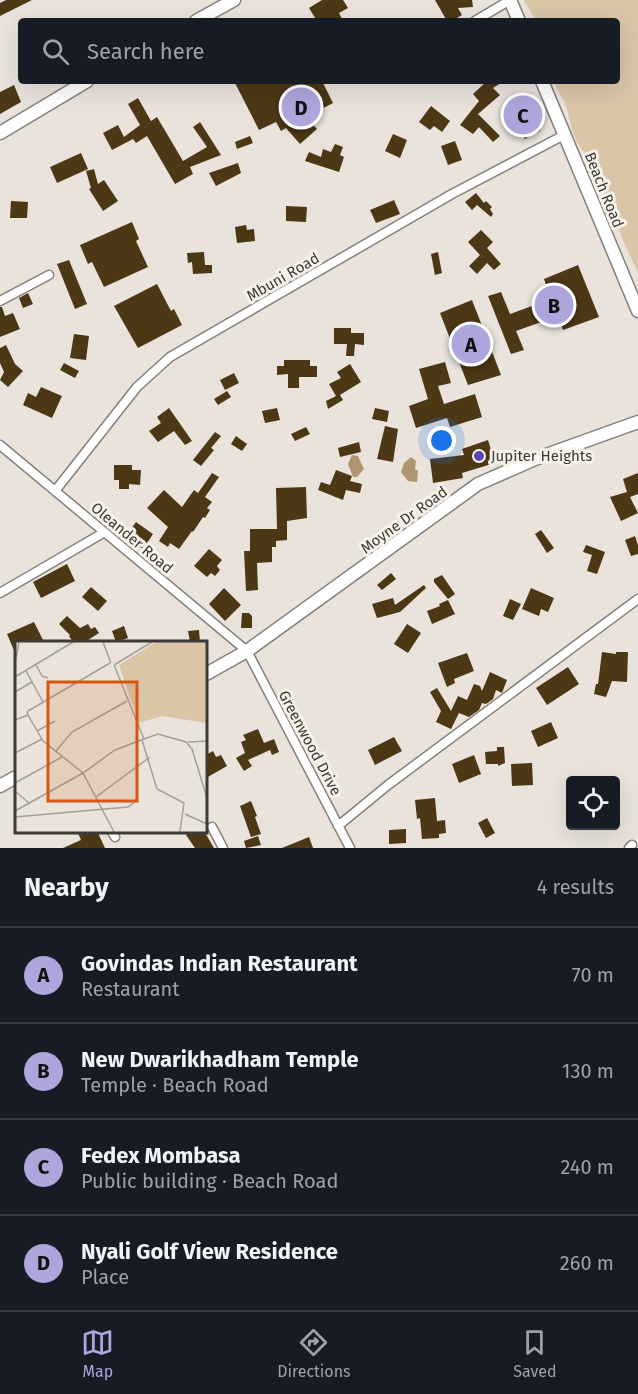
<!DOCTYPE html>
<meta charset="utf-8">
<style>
:root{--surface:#171b24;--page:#20242c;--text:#f1f3f6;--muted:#9ea1a6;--line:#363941;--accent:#aea5dc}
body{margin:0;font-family:"Fira Sans",sans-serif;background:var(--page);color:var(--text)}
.controls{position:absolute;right:18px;bottom:18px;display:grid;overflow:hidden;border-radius:6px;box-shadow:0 6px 24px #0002}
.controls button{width:54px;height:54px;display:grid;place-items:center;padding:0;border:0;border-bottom:2px solid var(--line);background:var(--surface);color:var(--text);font:30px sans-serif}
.you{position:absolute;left:442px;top:441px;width:21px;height:21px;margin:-15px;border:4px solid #fff;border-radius:50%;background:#1a73e8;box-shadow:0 0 0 9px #1a73e833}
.badge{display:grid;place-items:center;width:39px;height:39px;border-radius:50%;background:var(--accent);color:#111;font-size:20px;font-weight:700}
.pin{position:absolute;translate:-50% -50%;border:3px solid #fff;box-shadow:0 2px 6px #0006}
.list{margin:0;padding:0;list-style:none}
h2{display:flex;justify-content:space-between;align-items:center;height:78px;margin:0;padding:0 24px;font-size:26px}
h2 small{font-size:20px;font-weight:400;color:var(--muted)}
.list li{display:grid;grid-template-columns:39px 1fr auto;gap:18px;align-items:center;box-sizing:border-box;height:96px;padding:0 24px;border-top:2px solid var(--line)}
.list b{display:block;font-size:22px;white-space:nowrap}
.list p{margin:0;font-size:20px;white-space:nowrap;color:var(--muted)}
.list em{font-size:20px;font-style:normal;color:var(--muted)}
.icon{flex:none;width:33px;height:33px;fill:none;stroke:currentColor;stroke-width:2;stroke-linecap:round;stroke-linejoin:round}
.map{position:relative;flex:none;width:638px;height:848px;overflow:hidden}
.search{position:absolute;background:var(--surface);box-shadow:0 6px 24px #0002;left:18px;right:18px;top:18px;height:66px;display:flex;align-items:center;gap:15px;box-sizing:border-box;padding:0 21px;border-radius:6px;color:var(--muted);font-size:22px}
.sheet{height:462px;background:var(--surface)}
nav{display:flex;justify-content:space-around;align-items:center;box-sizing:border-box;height:84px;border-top:2px solid var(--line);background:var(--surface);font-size:16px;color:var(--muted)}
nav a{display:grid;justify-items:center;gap:3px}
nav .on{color:var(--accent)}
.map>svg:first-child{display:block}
.green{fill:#dac5a7}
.water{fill:#af9673}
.building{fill:#4d3816}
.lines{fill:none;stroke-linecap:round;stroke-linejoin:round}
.minor-casing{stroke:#858079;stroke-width:11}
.secondary-casing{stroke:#858079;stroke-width:15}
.minor{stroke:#fff;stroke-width:8}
.secondary{stroke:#fff;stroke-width:12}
.poi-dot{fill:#5b45bd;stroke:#f6f1e9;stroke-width:2}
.labels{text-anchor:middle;stroke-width:6;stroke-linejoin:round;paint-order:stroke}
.street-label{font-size:15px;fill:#3c3937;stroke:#f6f1e9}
.poi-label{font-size:15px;fill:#3c3937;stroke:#f6f1e9;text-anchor:start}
.inset-road{fill:none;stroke:#a49f9a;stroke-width:1.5}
.view{fill:#d75610;fill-opacity:0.15;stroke:#d75610;stroke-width:3}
.inset-edge{fill:none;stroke:#3c3937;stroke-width:3}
</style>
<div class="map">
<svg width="638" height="848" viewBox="0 0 638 848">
<rect width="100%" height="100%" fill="#e9e3dc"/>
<path class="green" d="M524 0H638V273L622 238 607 198 589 178C590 150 583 157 574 135 570 125 569 113 565 103 562 95 555 90 555 81H617V21H536Z"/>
<path class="water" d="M352 455 358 456 364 469 357 477H353L348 464Z
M411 457 416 461 415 469 418 471 417 482 408 481 401 472 404 463Z"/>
<path class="building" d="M6 0H32L0 16V3Z
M322 0H343L348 8 339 13 343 21H317L309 8Z
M435 0H472L473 7 458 8 462 15 452 21H447Z
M234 81H322L333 103 306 117 317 129 300 144 286 128 281 131 276 122 259 130Z
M487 81H504L493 88 500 95 478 114 500 136 493 142 479 127 473 134 460 125 479 101 473 94Z
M14 85 21 102 0 114V92Z
M138 98 151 121 157 117 183 161 207 147 193 127 200 122 221 155 190 167 193 174 175 184 147 136 136 143 133 139 112 150 103 133 118 125 124 137 140 125 128 104Z
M431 106 450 121 442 132 434 126 430 130 419 122Z
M530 106 540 131 525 139 515 124 511 112Z
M393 134 407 140 400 158 385 151Z
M250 136 253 143 237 149 235 142Z
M455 141 462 160 448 165 441 146Z
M335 144 343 147 340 155 344 157 339 172 305 161 309 152 321 157 323 149 331 152Z
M81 153 88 169 57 183 50 167Z
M238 163 241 173 216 186 209 173Z
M94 169 98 184 104 180 118 201 103 211 89 189 91 188 86 171Z
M476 193 484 203 486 201 492 207 490 209 493 214 491 217 477 205 472 210 465 202Z
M394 200 400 214 376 223 370 210Z
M11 201 28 202 27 218H10Z
M286 206 307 207 306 222 286 221Z
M132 222 139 239 136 241 148 267 104 287 92 262 88 264 80 245Z
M246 225 247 230 254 229 255 241 237 243 235 227Z
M481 230 493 242 487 248 501 264 494 270 487 263 477 274 469 266 480 255 468 242Z
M204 252 205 265H212V273L193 274 192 262 188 263 187 253Z
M438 252 442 273 435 275 431 254Z
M69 260 87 304 75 309 57 264Z
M578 265 599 317 563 330 558 316 516 331 524 350 511 354 488 296 501 292 510 314 551 299 544 279Z
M157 284 171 311 174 309 182 325 138 348 114 306Z
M28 293 33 304 23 308 19 298Z
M472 300 501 375 468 385 440 313Z
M0 307H2L5 316 13 313 20 329 0 337Z
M334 328H351V333H364V345L355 344 354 356H346L347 344H334Z
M74 334 89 336 86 360 70 358Z
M6 345 15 364 23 371 8 387 0 380 4 372 0 363V348Z
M284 360H310V366H317V377H299V388H288V374L277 375V366H284Z
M445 362 451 383 438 386 444 404 475 394 482 417 450 427 447 418 416 428 409 406 428 399 419 369Z
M64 363 79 371 75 378 60 370Z
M350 364 361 382 340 395 343 400 328 409 326 401 336 396 329 384 341 378 337 372Z
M234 373 239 383 225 390 220 380Z
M41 387 62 396 52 418 23 405 28 393 36 397Z
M227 391 231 397 218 405 214 399Z
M169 408 192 441 185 445 174 431 158 442 149 431 161 423 157 417Z
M277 408 280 420 265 423 262 411Z
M375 408 389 411 387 422 372 419Z
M385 426 398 429 393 462 377 459Z
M306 427 310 434 295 441 291 434Z
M215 432 221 436 211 448 214 450 201 466 193 460Z
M236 436 247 444 242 451 231 444Z
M488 440 495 463 462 473 463 478 433 483 430 459 464 455 462 449Z
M359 442 361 452 340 457 338 448Z
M114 465H132V470H141L140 485 129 484V489H119V480H114Z
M336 470 352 476 350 481 362 484 360 493 346 490 343 500 318 490 321 482 330 485Z
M212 473 219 477 205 497 212 502 207 508 210 510 205 518 203 517 193 532 192 531 179 549 170 543 168 547 159 541 168 527 147 508 164 490 182 507 194 490 198 493Z
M638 473V494L630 497 638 513 621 521 610 497 627 492 623 479Z
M306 487 307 518 287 521V540L276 541V547H272V562L257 563 258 590 246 591 244 551H250V529H277L276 488Z
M136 522 153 534 143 549 125 537Z
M541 530 554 548 547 553 535 534Z
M635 536 638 545V554L631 556 625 540Z
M586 545 605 552 597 574 587 571 592 555 583 552Z
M209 549 222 560 217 566 220 570 215 576 211 573 207 577 194 566Z
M67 564 75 581 41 598 33 582Z
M391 573 396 579 382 590 377 585Z
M442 575 455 594 448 599 434 582V579Z
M424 585 426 588 400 612 377 618 372 604 393 598 395 605Z
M91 587 107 601 98 611 82 597Z
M224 588 241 605 225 621 209 604Z
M531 588 554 598 548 612 541 609 539 616 522 609Z
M510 599 521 604 513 620 503 616Z
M448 600 455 614 432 624 427 611 440 606 439 604Z
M242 613H249L252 616V628H241Z
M67 616 80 628 88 624 91 629 95 627 99 633 85 642H73L69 636 70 635 59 624Z
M34 622 44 642H16V655L7 634Z
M407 624 421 633 408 653 394 644Z
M124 626 128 638 116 642 112 631Z
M199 630 200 642H190L188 631Z
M602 652 616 654V652H628L627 682 612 681 606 697 594 694 596 684H598Z
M467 653 474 671 454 679 455 683 447 687 438 663Z
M568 667 579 684 547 705 536 688Z
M490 672 507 680 502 693 496 690 493 699 486 704 482 703 479 710 469 717 459 713 451 729 436 722 441 711 430 692 437 688 451 711 458 696 467 700 474 684 480 686 482 691Z
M551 722 558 738 538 747 531 731Z
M258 729 264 743 274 739 279 752 272 755 270 750 248 760 252 766 244 771 236 758 245 753 241 742 246 740 243 735Z
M394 737 402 751 375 765 368 750Z
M497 747H504L505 763 498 766V764H486L485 752 497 751Z
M213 751 216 757 221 755 227 766 206 778V755Z
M474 755 481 774 459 783 452 764Z
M532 763 533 785 512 786 511 764Z
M435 798 437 821 445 820 446 833 439 834V838L422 839 420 818 417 819 415 800Z
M251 801 257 816 255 817 261 834 251 837 240 806Z
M487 818 495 833 486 838 478 823Z
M406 829V843L389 844V830Z
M77 831H97L105 848H63L81 840Z
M192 831H204L214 848H195L186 835Z
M258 836 261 845 246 848 244 841Z
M309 837 313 848H282Z"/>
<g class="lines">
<g class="minor-casing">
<path id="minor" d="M475 21 510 0
M0 301 49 275
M0 445 247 651 350 848
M55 491 137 387 170 357 452 194 566 134
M0 593 103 533
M338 826 388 785 638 599
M212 827 223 848
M112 832 115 837
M629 848 632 845"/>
</g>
<g class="secondary-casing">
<path id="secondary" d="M510 0 519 21
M196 21 234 0
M542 81 638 311
M0 133 87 81
M206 674 247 651 478 484 535 459 638 422
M0 786 16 777"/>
</g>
<use href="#minor" class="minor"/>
<use href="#secondary" class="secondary"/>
</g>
<circle class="poi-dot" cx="479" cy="456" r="6"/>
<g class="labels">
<g class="street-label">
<text transform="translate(604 190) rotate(68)" y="5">Beach Road</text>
<text transform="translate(283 277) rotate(-30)" y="5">Mbuni Road</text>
<text transform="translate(404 520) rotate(-36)" y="5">Moyne Dr Road</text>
<text transform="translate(132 538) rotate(40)" y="5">Oleander Road</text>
<text transform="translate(310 743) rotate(62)" y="5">Greenwood Drive</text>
</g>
<g class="poi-label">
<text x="491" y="461">Jupiter Heights</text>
</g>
</g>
<g transform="translate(15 641)">
<rect width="192" height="192" fill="#e9e3dc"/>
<path d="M141 1H192V82L147 75 124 82 104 24Z" fill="#dac5a7"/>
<path class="inset-road" d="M88 1 96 22M0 22 4 1M21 24 27 35 33 37M99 24 137 1M11 30 28 61M0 36 58 1M0 51 17 41M13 70 95 22M13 74 28 100 68 132 99 191M0 79 13 74 12 70M22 90 40 80M129 98 143 93 171 101 177 108 192 157M127 99 142 148 169 162 165 191M173 101 192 100M41 110 57 91 112 60M0 112 27 98M0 142 47 116M0 150 14 162M81 156 135 116M0 170 68 132 100 109 129 98 99 24M170 173 192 183M0 176 113 166 121 160"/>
<path class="view" d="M33 41H122V160H33Z"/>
<rect width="192" height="192" class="inset-edge"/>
</g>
</svg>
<div class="controls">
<button><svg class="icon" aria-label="locate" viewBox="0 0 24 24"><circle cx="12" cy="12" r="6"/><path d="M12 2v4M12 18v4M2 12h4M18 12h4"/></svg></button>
</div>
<div class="you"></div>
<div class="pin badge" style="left:471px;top:344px">A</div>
<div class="pin badge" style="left:554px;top:305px">B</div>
<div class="pin badge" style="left:523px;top:115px">C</div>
<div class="pin badge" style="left:301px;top:107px">D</div>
<div class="search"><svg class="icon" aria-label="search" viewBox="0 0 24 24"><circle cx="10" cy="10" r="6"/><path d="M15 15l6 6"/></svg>Search here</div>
</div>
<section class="sheet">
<h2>Nearby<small>4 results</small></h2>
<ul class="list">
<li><span class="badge">A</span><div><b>Govindas Indian Restaurant</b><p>Restaurant</p></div><em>70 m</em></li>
<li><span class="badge">B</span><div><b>New Dwarikhadham Temple</b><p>Temple · Beach Road</p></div><em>130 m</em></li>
<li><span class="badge">C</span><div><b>Fedex Mombasa</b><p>Public building · Beach Road</p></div><em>240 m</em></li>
<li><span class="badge">D</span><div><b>Nyali Golf View Residence</b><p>Place</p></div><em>260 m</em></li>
</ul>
</section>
<nav>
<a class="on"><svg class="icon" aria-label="map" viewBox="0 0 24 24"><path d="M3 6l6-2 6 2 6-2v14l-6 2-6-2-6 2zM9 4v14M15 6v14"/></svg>Map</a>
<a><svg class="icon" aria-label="directions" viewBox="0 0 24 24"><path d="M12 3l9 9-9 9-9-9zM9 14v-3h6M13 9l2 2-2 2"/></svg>Directions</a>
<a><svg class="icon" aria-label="saved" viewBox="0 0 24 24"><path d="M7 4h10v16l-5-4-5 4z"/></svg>Saved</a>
</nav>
